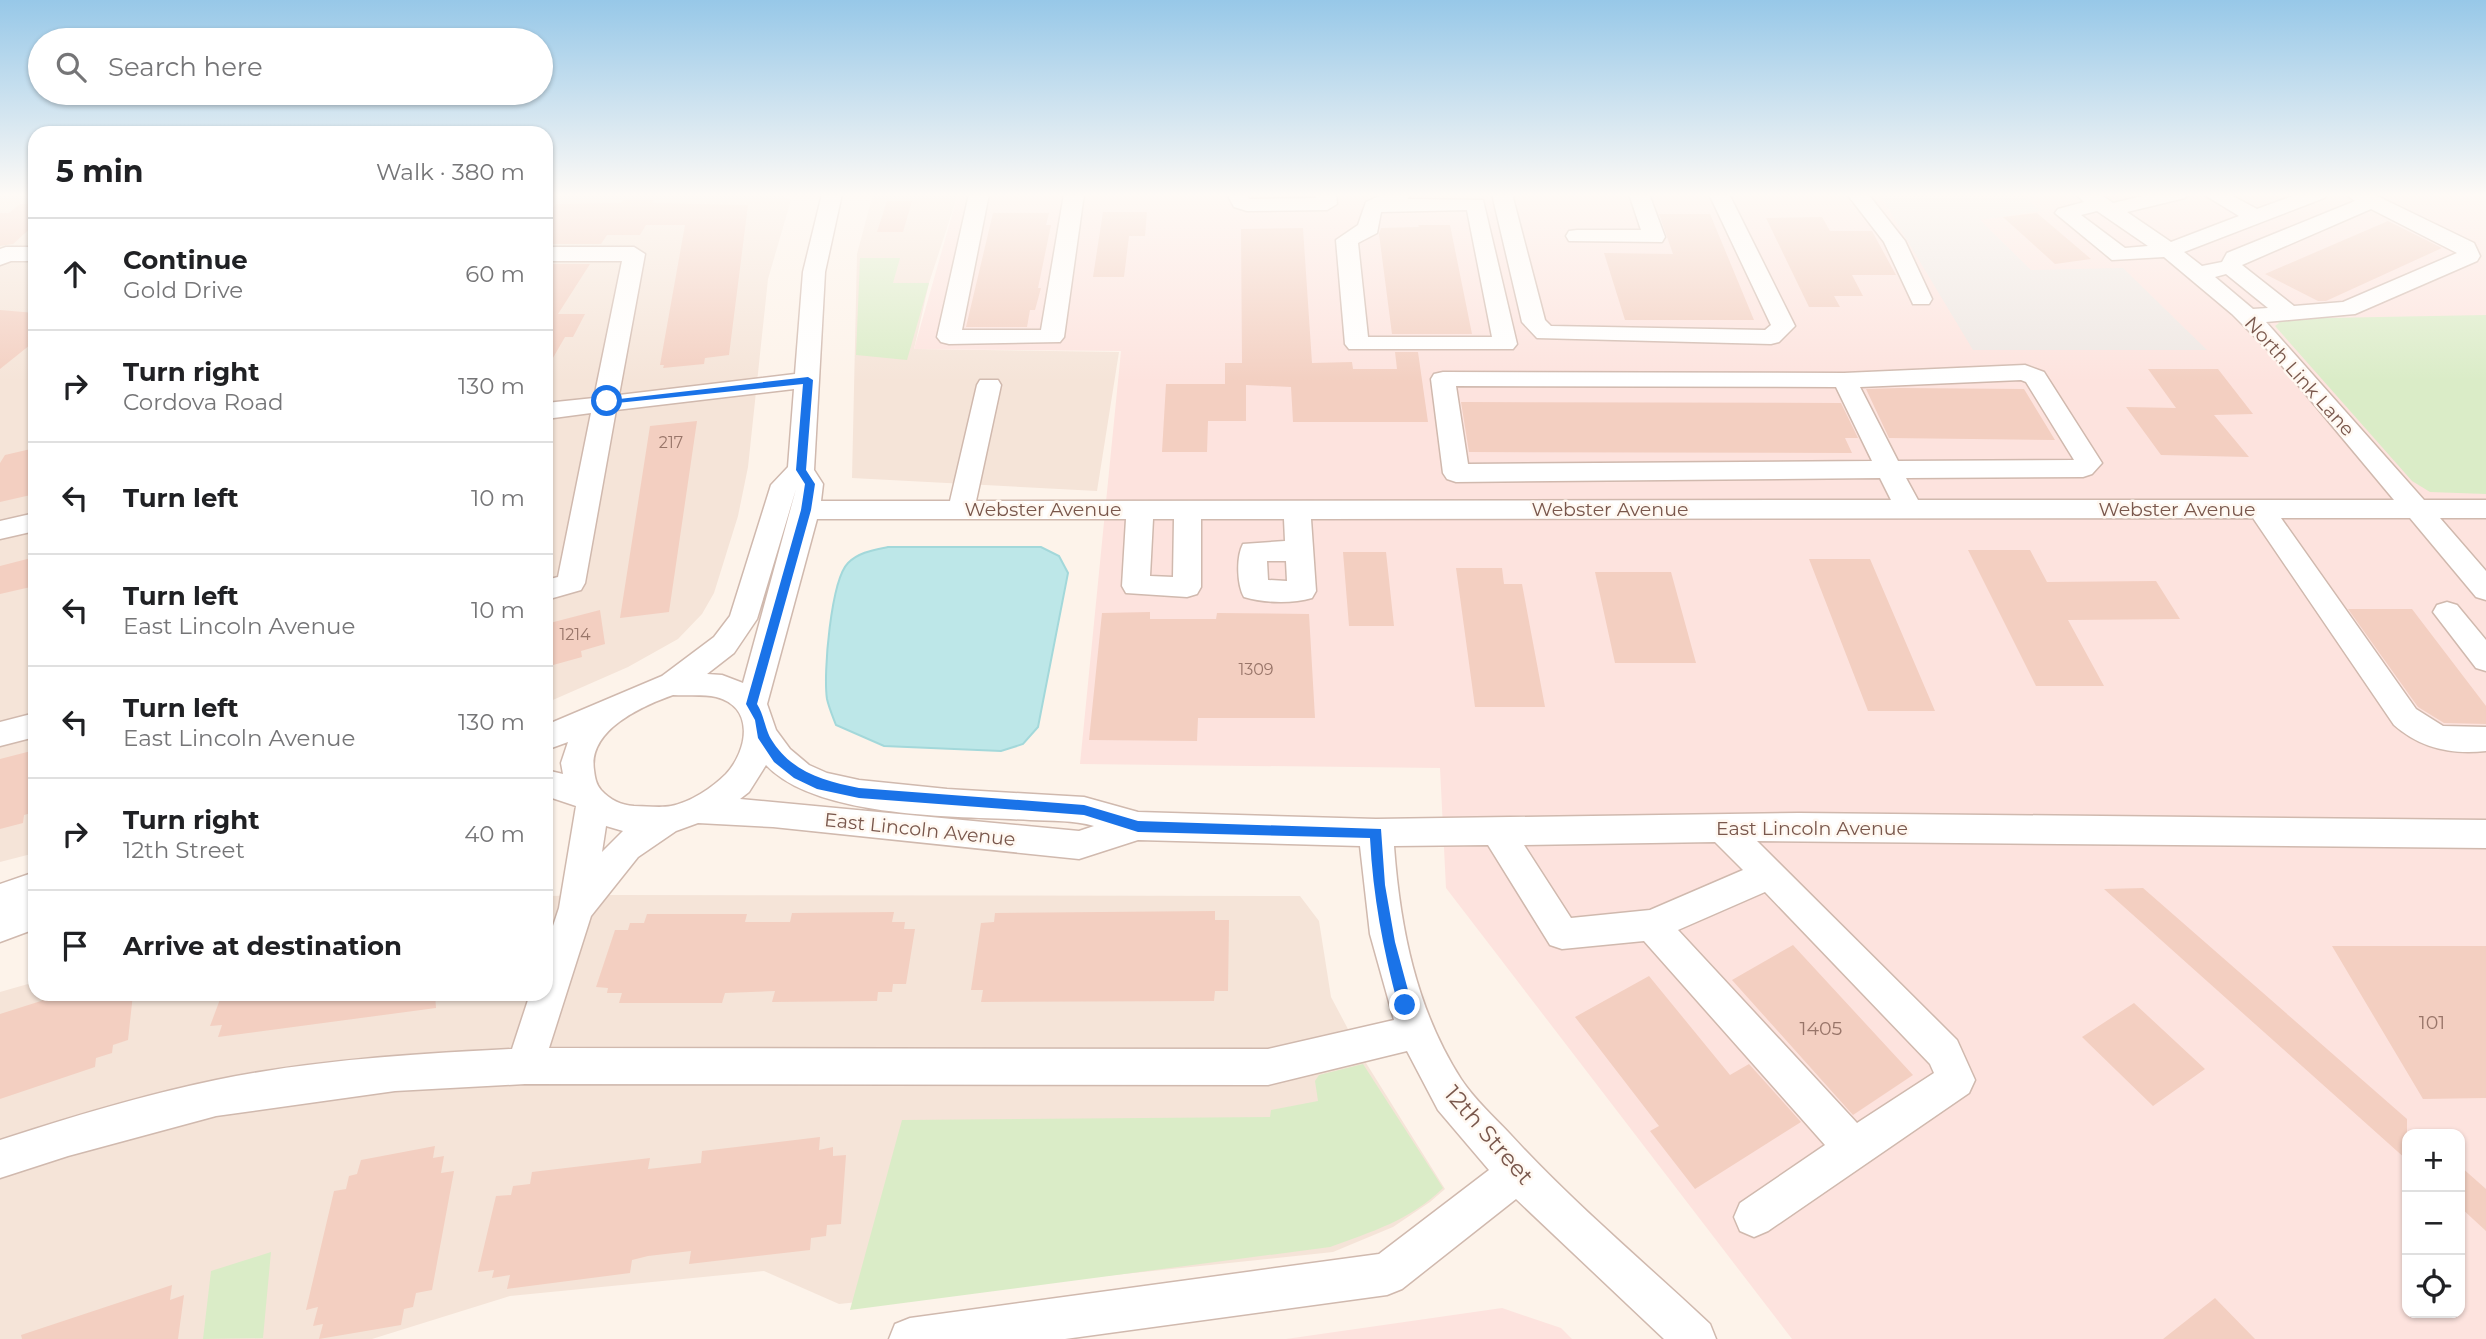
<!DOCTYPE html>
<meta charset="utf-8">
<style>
:root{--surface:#fff;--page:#f2f2f2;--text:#202124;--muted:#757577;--line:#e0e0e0}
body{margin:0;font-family:Montserrat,sans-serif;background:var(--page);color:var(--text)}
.controls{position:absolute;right:21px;bottom:21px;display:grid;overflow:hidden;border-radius:14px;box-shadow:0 2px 5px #0004}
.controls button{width:63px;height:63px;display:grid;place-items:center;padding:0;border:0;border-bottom:2px solid var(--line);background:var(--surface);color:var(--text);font:35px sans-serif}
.stop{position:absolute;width:21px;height:21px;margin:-16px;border:5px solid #1a73e8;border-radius:50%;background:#fff}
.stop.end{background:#1a73e8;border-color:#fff;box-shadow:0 2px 7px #0008}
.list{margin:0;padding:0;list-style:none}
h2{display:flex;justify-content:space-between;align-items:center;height:91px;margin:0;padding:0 28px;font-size:30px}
h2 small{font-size:23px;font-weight:400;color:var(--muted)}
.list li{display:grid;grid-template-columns:46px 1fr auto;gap:21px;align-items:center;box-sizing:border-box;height:112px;padding:0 28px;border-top:2px solid var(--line)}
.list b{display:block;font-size:26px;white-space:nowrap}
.list p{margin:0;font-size:23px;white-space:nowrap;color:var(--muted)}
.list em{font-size:23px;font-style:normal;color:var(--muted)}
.icon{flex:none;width:38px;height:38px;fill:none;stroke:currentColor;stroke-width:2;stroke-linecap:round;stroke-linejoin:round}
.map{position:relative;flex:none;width:2486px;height:1339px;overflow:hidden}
.search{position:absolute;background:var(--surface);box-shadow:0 2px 5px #0004;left:28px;top:28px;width:525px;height:77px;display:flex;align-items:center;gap:18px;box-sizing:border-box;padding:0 24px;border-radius:38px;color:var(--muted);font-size:26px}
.panel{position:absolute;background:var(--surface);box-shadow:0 2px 5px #0004;left:28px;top:126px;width:525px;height:875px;border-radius:21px}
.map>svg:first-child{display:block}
.residential{fill:#f5e4d8}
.commercial{fill:#fde3de;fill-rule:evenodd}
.industrial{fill:#eee7e3}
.green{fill:#daecc7}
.water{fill:#bde7e8;stroke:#a3d8da;stroke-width:2}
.building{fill:#f3cfc1}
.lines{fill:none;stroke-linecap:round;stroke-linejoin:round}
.minor-casing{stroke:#d0b9ae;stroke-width:3}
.minor{fill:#fff;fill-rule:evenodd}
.route{fill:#1a73e8}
.labels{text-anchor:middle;stroke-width:5;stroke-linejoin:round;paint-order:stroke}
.number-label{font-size:16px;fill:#987569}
.street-label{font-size:19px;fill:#79574c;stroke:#fff8f1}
.near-number-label{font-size:19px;fill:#987569}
.near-street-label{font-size:23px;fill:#79574c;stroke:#fff8f1}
</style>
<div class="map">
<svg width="2486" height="1339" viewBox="0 0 2486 1339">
<rect width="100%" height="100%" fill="#fdf3ea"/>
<path class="residential" d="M873 194H958L929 283 914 349 1119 352 1097 491 852 478 857 254Z
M0 195H35V853L0 862Z
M546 196H783L791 200 768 279 748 467 738 516 714 593 702 614 678 639 628 667 546 703Z
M610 895 1300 896 1319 921 1331 997 1366 1063 1445 1189 1430 1202 1393 1227 1333 1252 839 1304 764 1271 510 1296 372 1339H0V992L35 982V994H546V896Z"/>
<path class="commercial" d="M958 194H2486V1339H1792L1446 888 1440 768 1080 764 1121 351 914 349ZM2407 1134H2460V1313H2407Z
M1502 1308 1561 1328 1572 1339H1286Z"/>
<path class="industrial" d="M1935 194H2021L2041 211 1980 220 2031 270 2123 268 2207 350H1973L1881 197Z"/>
<path class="green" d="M860 258H900L893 283H929L907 360 856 355Z
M2486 315V494L2430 492 2412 481 2275 326 2279 323 2276 319Z
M1363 1064 1443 1188C1411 1220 1371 1232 1330 1247L850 1310 902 1120 1270 1117 1271 1110 1318 1101 1315 1081 1319 1075Z
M271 1252 263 1338 203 1339 211 1271Z"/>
<path class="water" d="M888 547H1041L1059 556 1068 573 1038 727 1023 744 1001 751 884 746 836 725C833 717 829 708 827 699 823 674 831 580 848 563 859 552 874 550 888 547Z"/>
<path class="building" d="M623 200H654L652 203 748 205 729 355 705 358 704 364 663 368 664 365H660L685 225H646L640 235H607L601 244H546V219L556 204 621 203Z
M887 201H912L903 232H877Z
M20 204H35V224L13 244 0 246V213H9Z
M1103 212H1147L1145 236H1129L1124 277H1093Z
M993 213H1049L1046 225H1051L1038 288H1041L1035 310H1030L1027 327H966Z
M2037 213 2091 259 2055 264 2003 217Z
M1659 214H1710L1754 320H1625L1604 253 1673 254Z
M1822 217 1830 231H1872L1896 275H1852L1863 296H1834L1840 307H1809L1766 218Z
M2388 221 2442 248 2326 301H2318L2265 274Z
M1418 225H1450L1472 334H1392L1379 234 1381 228 1419 227Z
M1303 228 1312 363 1352 362 1353 369H1397L1395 352H1418L1428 422H1293L1291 387 1246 385V421H1208L1207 452H1162L1166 384H1225V363H1242L1241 229Z
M546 264H590L558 314H585L573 337H565L546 370Z
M0 310 35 313V341L0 369Z
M2148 369H2218L2253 414 2214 415 2249 457 2161 455 2126 407 2176 408Z
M1900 388 2024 389 2055 440 1889 438 1866 389Z
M1461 402 1841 403 1858 438H1845L1852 453 1469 452Z
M697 421 669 612 620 618 650 426Z
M35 448V494L0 502V463L5 455Z
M1968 550H2030L2047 582 2156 581 2180 619 2068 620 2104 686H2036Z
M1343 552H1386L1394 626H1349Z
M35 557V586L0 594V566Z
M1809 559H1870L1935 711H1868Z
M1456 568H1502L1504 584H1522L1545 707H1475Z
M1595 572H1671L1696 663H1615Z
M2348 609H2412L2486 706V724L2444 723 2418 707Z
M600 610 605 644 581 651 582 657 546 667V624Z
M1150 612V619H1216L1217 613 1309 614 1315 718H1198L1197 741 1089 740 1102 613Z
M35 750V812L24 815 23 823 0 829V759Z
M2143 888 2407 1119V1160L2104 889Z
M1215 911V920H1229L1228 991H1215L1214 1001 981 1002 983 990H971L981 923 994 922 995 913Z
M894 912 892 922H905L904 929H915L906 984H893L892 992H878L877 1001 772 1002 775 991 725 993 722 1003H619L622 993H607L608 988 596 987 615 930H628L630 923H644L647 914H747L745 922H790L792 913Z
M1793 945 1913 1075 1853 1115 1732 980Z
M2332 946H2486V1098L2423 1099Z
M1649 976 1730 1075 1749 1064 1801 1122 1695 1189 1650 1131 1659 1126 1575 1017Z
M63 994H133L128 1040 113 1045 112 1053 96 1058 95 1067 0 1099V1014Z
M222 994H435L436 1008 218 1037 222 1025 210 1026Z
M2134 1003 2205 1069 2153 1106 2082 1037Z
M820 1137 819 1150 833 1147V1156L846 1155 841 1224 827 1225 826 1236 811 1238 810 1250 689 1264 691 1251 648 1256 632 1260 630 1273 507 1289 510 1275 492 1278 494 1270 478 1272 496 1196 511 1195 513 1186 530 1184 532 1172 650 1158 648 1169 701 1163 702 1151Z
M435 1146 433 1158 444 1156 441 1173 454 1171 432 1290 416 1293 413 1307 404 1309 401 1325 319 1339 323 1324 313 1326 318 1307 306 1310 334 1191 346 1189 349 1176 357 1174 361 1160Z
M2460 1166 2486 1189V1231L2460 1207Z
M172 1285 170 1300 184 1295 178 1339H22L21 1335Z
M2215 1298 2255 1339H2163Z"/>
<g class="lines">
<g class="minor-casing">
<path id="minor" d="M822 194H842L825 272 814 470 823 484 821 501H950L977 385 980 380H998L1001 385 976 501 1891 500 1880 478 1456 482 1447 479 1443 473 1431 379 1434 374 1443 372 1844 373 2025 365 2044 372 2102 463 2092 474 2083 477 1906 478 1918 500H2394L2273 355 2232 314 2164 257 2112 260 2055 213 2058 209 2084 202 2076 194H2100L2113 203 2151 194H2188L2185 198 2127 212 2171 242 2239 216 2203 194H2229L2257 209 2298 194H2327L2324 198 2184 252 2202 266 2222 262 2227 253 2355 201 2346 194H2373L2474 243 2480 256 2477 261 2355 314 2266 322 2424 500H2486V518H2440L2486 571V600L2476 597 2410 518H2281L2416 709 2443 726 2486 727V751C2452 755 2420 748 2394 725L2253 518 1311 519 1316 591 1312 598C1292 604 1264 603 1244 597 1237 585 1236 557 1243 544L1285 541 1284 519H1201V587L1197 594 1187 597 1126 593 1122 586 1126 519H817L767 704 776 730 790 749 809 765 827 773 859 780 947 789 1084 797 1138 812 1376 819 1799 813 2486 820V848L1757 841 1957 1040 1975 1080 1969 1093 1768 1231 1754 1237 1740 1231 1734 1217 1740 1203 1825 1145 1644 941 1562 949 1550 945 1488 845 1394 846C1400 927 1416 1009 1461 1079 1474 1099 1493 1116 1510 1134 1572 1202 1643 1261 1710 1324L1716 1339H1664L1516 1199 1402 1289 1387 1295 1065 1339H889L895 1324 910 1318 1379 1254 1489 1170 1438 1110 1407 1051 1268 1085 525 1084 395 1091 216 1116 68 1156 0 1178V1140C71 1117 143 1095 216 1080 313 1060 413 1054 512 1049L530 994H546V947L559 908 576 806 546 796V770L563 774 561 763 568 742 546 750V725L662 676 714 637 730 616 771 485 788 467 794 389 616 410 585 583 581 590 546 600V580L558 577 591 413 546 419V403L594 398 622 261H546V247H634L645 254 619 395 795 374 803 272ZM2371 209 2457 253 2343 302 2294 306 2242 265ZM2097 211 2148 246 2125 248 2081 215ZM2226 274 2268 308 2253 309 2215 277ZM2021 380 2026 382 2074 460 1898 461 1860 387ZM1456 386 1836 387 1872 461 1468 464ZM796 489 743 683 722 675 707 674 734 653 757 619ZM1153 519H1174L1173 577 1150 576ZM1267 561H1286L1287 581 1268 580ZM673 695C687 696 703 694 716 697 755 707 748 750 726 774 712 788 691 802 671 806 660 808 646 806 634 806 621 805 610 800 601 790 596 784 595 778 594 770 588 730 642 706 673 695ZM766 765C817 819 958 816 1030 820 1051 821 1074 820 1094 826L1079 831 740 799 749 792ZM698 823 773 827 1079 859 1138 840 1360 846 1370 934 1394 1020 1268 1049 549 1048 591 916 638 857 676 831ZM606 826 623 831 602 852ZM1715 842 1743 870 1650 910 1571 918 1524 845ZM1765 892 1930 1064 1934 1073 1857 1123 1678 930Z
M969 194H989L962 330H1041L1064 194H1084L1064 337 1060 342 949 344 941 342 937 337Z
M1227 194H1247L1249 199 1316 198V194H1336L1337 204 1327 210 1247 211 1234 207Z
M1383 194H1411L1407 199 1483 200 1517 344 1513 349H1349L1345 344 1336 240 1358 225 1366 202ZM1467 210 1492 337H1368L1358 243 1377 233 1381 212Z
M1492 194H1512L1545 320 1551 326 1765 330 1771 325 1709 194H1729L1795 326 1779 342 1771 344 1537 338 1522 322Z
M1629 194H1649L1665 237 1662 242 1569 241 1566 236 1569 231 1577 230H1641Z
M1847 194H1868L1905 241 1932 299 1929 304H1913L1884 242Z
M6 247H35V261H11L0 265V249Z
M35 513V531L0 539V521Z
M2447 602 2457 605 2486 640V671L2476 668 2433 612 2437 605Z
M35 713V737L0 746V722Z
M35 872V929L0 942V884Z"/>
</g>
<use href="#minor" class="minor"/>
</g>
<linearGradient id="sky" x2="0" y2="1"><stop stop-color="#97c8e8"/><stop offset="0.51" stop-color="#fefaf6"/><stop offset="1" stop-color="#fefaf6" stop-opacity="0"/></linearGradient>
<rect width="2486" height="382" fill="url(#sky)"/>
<path class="route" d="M808 377 813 380 806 470 815 484 811 510 757 704C764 715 765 729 771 739 791 772 824 781 859 788L1084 805 1138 821 1381 829 1385 885 1395 942 1412 1005 1410 1009 1405 1011 1398 1005C1383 949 1373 896 1370 838L1138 832 1084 815 859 798 817 789 794 778 774 762 758 738 755 720 746 704 801 510 805 484 796 470 803 384 607 404 602 401Z"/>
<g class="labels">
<g class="number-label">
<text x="671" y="448">217</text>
<text x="575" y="640">1214</text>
<text x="1256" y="675">1309</text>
</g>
<g class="street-label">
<text transform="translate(2300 376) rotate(48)" y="7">North Link Lane</text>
<text x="1043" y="516">Webster Avenue</text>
<text x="1610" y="516">Webster Avenue</text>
<text x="2177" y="516">Webster Avenue</text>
<text x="1812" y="835">East Lincoln Avenue</text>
<text transform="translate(920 829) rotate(6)" y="7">East Lincoln Avenue</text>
</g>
<g class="near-number-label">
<text x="2432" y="1029">101</text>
<text x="1821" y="1035">1405</text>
</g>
<g class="near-street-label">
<text transform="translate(1489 1135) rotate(49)" y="8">12th Street</text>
</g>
</g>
</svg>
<div class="controls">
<button>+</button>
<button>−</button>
<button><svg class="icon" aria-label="locate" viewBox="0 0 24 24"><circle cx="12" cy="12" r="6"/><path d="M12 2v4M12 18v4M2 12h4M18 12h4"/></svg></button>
</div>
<div class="stop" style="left:607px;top:401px"></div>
<div class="stop end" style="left:1405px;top:1005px"></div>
<div class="search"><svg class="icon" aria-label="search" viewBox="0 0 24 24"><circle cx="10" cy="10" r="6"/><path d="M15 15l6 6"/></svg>Search here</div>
<section class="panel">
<h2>5 min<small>Walk · 380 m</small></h2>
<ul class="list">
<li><svg class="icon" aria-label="ahead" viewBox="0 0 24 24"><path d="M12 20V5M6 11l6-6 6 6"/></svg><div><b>Continue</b><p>Gold Drive</p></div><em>60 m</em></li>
<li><svg class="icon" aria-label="right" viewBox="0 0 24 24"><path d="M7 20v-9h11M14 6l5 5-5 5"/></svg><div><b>Turn right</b><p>Cordova Road</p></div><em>130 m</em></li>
<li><svg class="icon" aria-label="left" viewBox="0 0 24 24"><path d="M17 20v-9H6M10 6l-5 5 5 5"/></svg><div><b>Turn left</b></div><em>10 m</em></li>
<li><svg class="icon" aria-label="left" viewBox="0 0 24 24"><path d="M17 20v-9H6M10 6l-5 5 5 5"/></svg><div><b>Turn left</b><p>East Lincoln Avenue</p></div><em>10 m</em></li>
<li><svg class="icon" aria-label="left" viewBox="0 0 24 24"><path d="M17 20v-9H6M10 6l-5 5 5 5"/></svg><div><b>Turn left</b><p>East Lincoln Avenue</p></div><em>130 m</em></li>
<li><svg class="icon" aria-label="right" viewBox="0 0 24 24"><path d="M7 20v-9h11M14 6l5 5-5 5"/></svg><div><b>Turn right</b><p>12th Street</p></div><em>40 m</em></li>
<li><svg class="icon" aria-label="arrive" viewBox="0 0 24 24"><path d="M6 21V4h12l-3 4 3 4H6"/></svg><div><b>Arrive at destination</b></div></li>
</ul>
</section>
</div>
